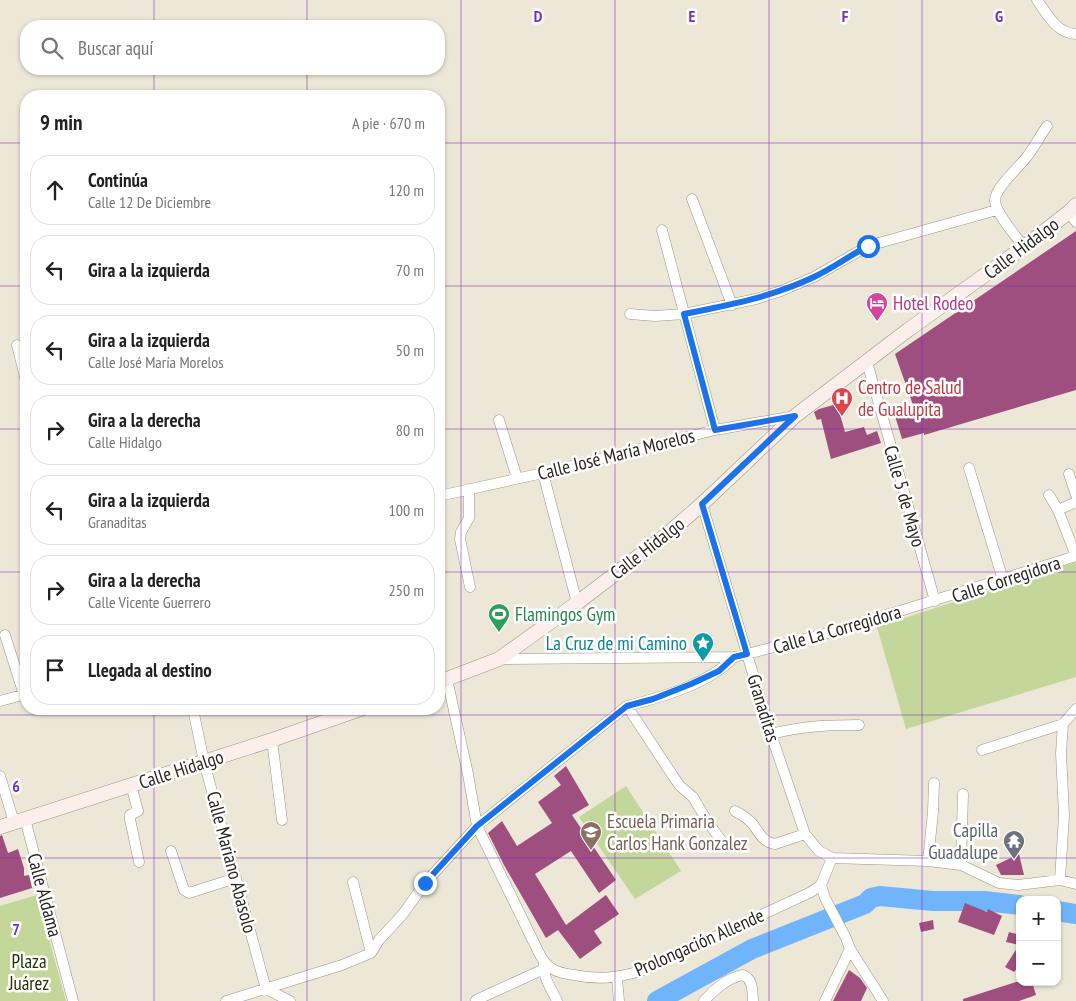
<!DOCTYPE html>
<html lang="es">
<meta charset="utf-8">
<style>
:root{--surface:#fff;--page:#f6f6f6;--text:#222;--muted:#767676;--line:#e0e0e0}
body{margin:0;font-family:"PT Sans Narrow",sans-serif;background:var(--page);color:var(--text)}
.controls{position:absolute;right:15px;bottom:15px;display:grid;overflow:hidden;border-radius:10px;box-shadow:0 1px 4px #0004}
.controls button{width:45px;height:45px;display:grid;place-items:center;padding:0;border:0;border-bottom:1px solid var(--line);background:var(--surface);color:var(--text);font:25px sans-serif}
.stop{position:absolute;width:15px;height:15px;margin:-11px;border:4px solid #1a73e8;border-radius:50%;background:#fff}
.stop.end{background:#1a73e8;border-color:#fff;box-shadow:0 1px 5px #0008}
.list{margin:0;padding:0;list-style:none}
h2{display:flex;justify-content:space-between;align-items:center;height:65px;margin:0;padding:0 20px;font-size:21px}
h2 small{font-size:16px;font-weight:400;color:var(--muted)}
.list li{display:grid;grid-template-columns:32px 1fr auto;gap:15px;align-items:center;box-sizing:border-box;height:70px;margin:0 10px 10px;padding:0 10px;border:1px solid var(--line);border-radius:20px}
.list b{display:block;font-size:19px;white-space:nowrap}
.list p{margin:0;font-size:16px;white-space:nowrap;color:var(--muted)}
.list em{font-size:16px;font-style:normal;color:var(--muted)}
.icon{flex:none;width:28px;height:28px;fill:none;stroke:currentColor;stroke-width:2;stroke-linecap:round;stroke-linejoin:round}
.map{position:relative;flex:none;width:1076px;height:1001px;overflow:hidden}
.search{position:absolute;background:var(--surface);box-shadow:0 1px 4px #0004;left:20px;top:20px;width:425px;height:55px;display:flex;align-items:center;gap:12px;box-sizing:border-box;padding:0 18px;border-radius:20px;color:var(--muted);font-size:19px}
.panel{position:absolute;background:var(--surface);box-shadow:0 1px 4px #0004;left:20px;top:90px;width:425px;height:625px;border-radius:20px}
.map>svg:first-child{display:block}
.green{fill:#c3d79a}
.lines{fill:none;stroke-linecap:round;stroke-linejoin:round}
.river{stroke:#70b5fb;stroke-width:20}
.building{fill:#9f4e80}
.street-casing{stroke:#9a9686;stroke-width:11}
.secondary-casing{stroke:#9a9686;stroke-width:15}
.street{stroke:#fff;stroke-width:10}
.secondary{stroke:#fceeeb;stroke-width:14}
.route{stroke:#1a73e8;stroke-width:6}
.grid{fill:none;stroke:#7b2cbf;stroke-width:1;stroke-opacity:0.55}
.labels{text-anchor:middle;stroke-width:5;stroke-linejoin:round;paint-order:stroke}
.street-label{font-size:19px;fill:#292721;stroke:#fff}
.hotel-label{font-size:19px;fill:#b23c85;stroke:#fff;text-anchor:start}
.health-label{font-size:19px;fill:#be3a42;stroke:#fff;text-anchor:start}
.leisure-label{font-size:19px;fill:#27864d;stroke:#fff;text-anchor:start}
.culture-label{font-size:19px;fill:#0d838f;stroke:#fff;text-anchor:end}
.education-label{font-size:19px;fill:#785e54;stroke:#fff;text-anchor:start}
.worship-label{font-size:19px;fill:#5b616d;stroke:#fff;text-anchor:end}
.park-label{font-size:19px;fill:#263008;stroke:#fff}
.grid-label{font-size:16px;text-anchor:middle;font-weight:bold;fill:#7b2cbf;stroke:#fff;stroke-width:5;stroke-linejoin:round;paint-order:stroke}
</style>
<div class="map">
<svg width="1076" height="1001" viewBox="0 0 1076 1001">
<rect width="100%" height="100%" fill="#ece7d6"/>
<path class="green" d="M1076 562V677L906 729 877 627Z
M626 786 681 871 635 899 579 817Z
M37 895 66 1001H0V906Z"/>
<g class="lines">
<path class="river" d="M1057 911 1076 914
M657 1001 752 949 865 904 871 898 880 896 933 901H984L1020 905"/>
</g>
<path class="building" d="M1076 231V390L924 435V433L902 439 893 409 913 405 895 354Z
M837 404 845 432 864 427 867 435 877 431 881 443 831 459 821 419 817 420 814 412 819 409Z
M566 766 589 805 572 815 616 880 599 893 571 851 535 874 566 925 606 895 619 914 594 931 602 943 580 959 558 930 546 938 504 865 488 833 502 821 517 846 552 823 538 802 561 785 554 776Z
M2 835 8 853 18 849 24 868V876L29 875 32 888 0 898V836Z
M1019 854 1024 875H1001L996 865Z
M965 903 987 912 988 909 1002 916 994 935 958 922Z
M933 920 934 929 921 932 919 923Z
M1009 932 1020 935V954L1017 963 1020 965 1014 972 1005 967 1019 945 1006 942Z
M849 970 860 978 867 988 861 1001H833Z
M1016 982H1032L1036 995 1019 1001H963V999Z"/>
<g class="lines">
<g class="street-casing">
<path id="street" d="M1037 0C1048 15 1056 33 1076 34
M692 199 732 305
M1069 212 1076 222
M662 230 715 430
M1024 247C1016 236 996 214 995 201 994 189 1018 168 1026 158 1034 148 1040 136 1047 126
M630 314 655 316 684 314 756 299 781 291 814 277 868 246 997 210
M17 345 26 381
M867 362 935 601
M499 420 517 478
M969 468 1003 580
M543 473 577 603
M1069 474 1076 495
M469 489V518L461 532 460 539 470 587
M1049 495 1058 510 1076 556
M439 496 543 473 715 430 795 416
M702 504 771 734 805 834 819 851 832 858 821 885 825 898 846 938 850 949 883 1001
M1058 510 1076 502
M5 635 24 695
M499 659 734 657 747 654 839 630 1076 556
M447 679 468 774 477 826 539 953C542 959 545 964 551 968 558 973 566 974 574 975 599 980 616 978 641 971L811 892 821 885
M0 701 26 694
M627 706 673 776 680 786 693 797 707 821 726 847
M193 709 204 762 266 989 290 1001
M771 734C802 726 828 725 859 725
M272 740 282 820
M982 750 1063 724
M0 776 14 822
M131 785 138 811 130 815V819L139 862
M735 811C741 814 747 818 752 823 759 832 762 842 775 844L805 834
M25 819 73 1001
M171 851 184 890 189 893 236 878
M832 858 928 861 961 865 999 883 1018 885 1060 880 1076 884
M928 861 933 812 934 783
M961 865 963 794
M1060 880 1064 815 1061 753 1063 724 1076 709
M353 882 371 953
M544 964C542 976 552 990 557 1001
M617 978 619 1001
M476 1000 544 969
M226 1001 342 965 371 953 379 940 403 914 425 883 477 826 627 706C662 697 709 684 734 657
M704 1001C715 989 727 978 743 975 754 980 752 991 753 1001
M825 1001 850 949"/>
</g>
<g class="secondary-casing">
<path id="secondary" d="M439 682 499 659 577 603 665 536 702 504 795 416 908 330 1024 247 1069 212 1076 205
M0 827 272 740 361 709"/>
</g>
<use href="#street" class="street"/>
<use href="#secondary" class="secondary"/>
</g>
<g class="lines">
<path class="route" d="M425 883 477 826 627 706 653 699 691 684 719 671 734 657 747 654 702 504 795 416 715 430 684 314C729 305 772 297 814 277 833 268 849 256 868 246"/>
</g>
<path class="grid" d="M154 0V26M307 0V26M461 0V1001M615 0V1001M769 0V1001M922 0V1001M154 69V96M307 69V96M0 143H26M439 143H1076M0 286H26M439 286H1076M0 429H26M439 429H1076M0 572H26M439 572H1076M154 709V1001M307 709V1001M0 715H1076M0 858H1076"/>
<defs>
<g id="hotel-pin" transform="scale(1.125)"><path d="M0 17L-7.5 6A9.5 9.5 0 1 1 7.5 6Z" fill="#d1479c" stroke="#fff"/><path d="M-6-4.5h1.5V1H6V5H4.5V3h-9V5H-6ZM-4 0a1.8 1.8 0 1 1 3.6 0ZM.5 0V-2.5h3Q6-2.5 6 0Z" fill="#fff"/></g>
<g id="hospital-pin" transform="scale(1.125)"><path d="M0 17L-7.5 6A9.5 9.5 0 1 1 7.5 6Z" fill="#e0444e" stroke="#fff"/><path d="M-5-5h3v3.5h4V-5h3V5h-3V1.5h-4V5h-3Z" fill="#fff"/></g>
<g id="stadium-pin" transform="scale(1.125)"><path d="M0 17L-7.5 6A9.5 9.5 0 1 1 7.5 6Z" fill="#2e9e5b" stroke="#fff"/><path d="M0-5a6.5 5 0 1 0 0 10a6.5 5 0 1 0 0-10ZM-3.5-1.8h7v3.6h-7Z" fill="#fff"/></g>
<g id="sight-pin" transform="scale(1.125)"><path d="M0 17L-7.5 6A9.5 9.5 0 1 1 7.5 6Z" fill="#0f9aa8" stroke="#fff"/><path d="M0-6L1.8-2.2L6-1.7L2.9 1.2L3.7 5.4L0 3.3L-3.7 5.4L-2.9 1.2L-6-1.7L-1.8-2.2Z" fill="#fff"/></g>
<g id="school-pin" transform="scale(1.125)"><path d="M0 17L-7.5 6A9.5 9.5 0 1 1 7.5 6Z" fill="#8d6e63" stroke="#fff"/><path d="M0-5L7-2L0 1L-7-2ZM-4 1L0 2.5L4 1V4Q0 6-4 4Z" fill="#fff"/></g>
<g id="temple-pin" transform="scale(1.125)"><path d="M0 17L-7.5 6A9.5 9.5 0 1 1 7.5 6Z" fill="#6b7280" stroke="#fff"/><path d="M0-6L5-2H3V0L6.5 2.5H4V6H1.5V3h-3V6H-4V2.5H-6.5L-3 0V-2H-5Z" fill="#fff"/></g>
</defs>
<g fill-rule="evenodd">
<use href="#hotel-pin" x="877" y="303"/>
<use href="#hospital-pin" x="842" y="398"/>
<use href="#stadium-pin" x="499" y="614"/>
<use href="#sight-pin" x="703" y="643"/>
<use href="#school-pin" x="591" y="832"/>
<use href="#temple-pin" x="1014" y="841"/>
</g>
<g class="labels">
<g class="street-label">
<text transform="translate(1021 248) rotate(-37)" y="7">Calle Hidalgo</text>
<text transform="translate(616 454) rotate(-14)" y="7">Calle José María Morelos</text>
<text transform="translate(905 496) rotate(74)" y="7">Calle 5 de Mayo</text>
<text transform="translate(647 548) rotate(-38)" y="7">Calle Hidalgo</text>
<text transform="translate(1006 579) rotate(-18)" y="7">Calle Corregidora</text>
<text transform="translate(837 629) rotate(-16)" y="7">Calle La Corregidora</text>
<text transform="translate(764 708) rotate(73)" y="7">Granaditas</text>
<text transform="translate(181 769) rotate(-18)" y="7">Calle Hidalgo</text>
<text transform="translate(232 862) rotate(75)" y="7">Calle Mariano Abasolo</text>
<text transform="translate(45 895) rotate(75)" y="7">Calle Aldama</text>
<text transform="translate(699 942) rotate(-24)" y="7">Prolongación Allende</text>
</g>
<g class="hotel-label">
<text x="893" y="310">Hotel Rodeo</text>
</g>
<g class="health-label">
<text x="858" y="394">Centro de Salud<tspan x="858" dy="22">de Gualupita</tspan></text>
</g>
<g class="leisure-label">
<text x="515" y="621">Flamingos Gym</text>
</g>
<g class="culture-label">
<text x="687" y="650">La Cruz de mi Camino</text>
</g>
<g class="education-label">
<text x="607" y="828">Escuela Primaria<tspan x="607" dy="22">Carlos Hank Gonzalez</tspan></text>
</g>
<g class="worship-label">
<text x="998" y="837">Capilla<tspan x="998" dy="22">Guadalupe</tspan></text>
</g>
<g class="park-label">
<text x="29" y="968">Plaza<tspan x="29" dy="22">Juárez</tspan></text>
</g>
</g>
<g class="grid-label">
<text x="538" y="22">D</text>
<text x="692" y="22">E</text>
<text x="845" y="22">F</text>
<text x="999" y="22">G</text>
<text x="16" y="792">6</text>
<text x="16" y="935">7</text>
</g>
</svg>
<div class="controls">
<button>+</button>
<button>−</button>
</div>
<div class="stop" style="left:868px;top:246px"></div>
<div class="stop end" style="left:425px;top:883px"></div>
<div class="search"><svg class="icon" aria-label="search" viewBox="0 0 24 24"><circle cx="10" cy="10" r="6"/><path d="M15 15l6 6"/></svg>Buscar aquí</div>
<section class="panel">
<h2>9 min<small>A pie · 670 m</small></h2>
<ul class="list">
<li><svg class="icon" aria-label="ahead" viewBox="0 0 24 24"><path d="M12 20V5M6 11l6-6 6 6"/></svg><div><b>Continúa</b><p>Calle 12 De Diciembre</p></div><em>120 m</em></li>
<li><svg class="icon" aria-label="left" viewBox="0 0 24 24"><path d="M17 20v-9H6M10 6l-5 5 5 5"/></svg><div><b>Gira a la izquierda</b></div><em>70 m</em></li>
<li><svg class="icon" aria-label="left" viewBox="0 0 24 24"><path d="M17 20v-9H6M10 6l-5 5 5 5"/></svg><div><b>Gira a la izquierda</b><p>Calle José María Morelos</p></div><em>50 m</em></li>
<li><svg class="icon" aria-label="right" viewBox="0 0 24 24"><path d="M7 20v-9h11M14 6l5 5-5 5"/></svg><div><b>Gira a la derecha</b><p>Calle Hidalgo</p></div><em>80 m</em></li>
<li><svg class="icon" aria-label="left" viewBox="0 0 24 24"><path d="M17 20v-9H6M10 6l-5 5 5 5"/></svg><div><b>Gira a la izquierda</b><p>Granaditas</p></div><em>100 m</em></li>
<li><svg class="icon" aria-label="right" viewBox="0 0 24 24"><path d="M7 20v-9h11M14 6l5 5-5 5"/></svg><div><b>Gira a la derecha</b><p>Calle Vicente Guerrero</p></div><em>250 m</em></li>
<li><svg class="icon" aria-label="arrive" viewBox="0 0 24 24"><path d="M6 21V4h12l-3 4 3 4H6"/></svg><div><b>Llegada al destino</b></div></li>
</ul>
</section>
</div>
